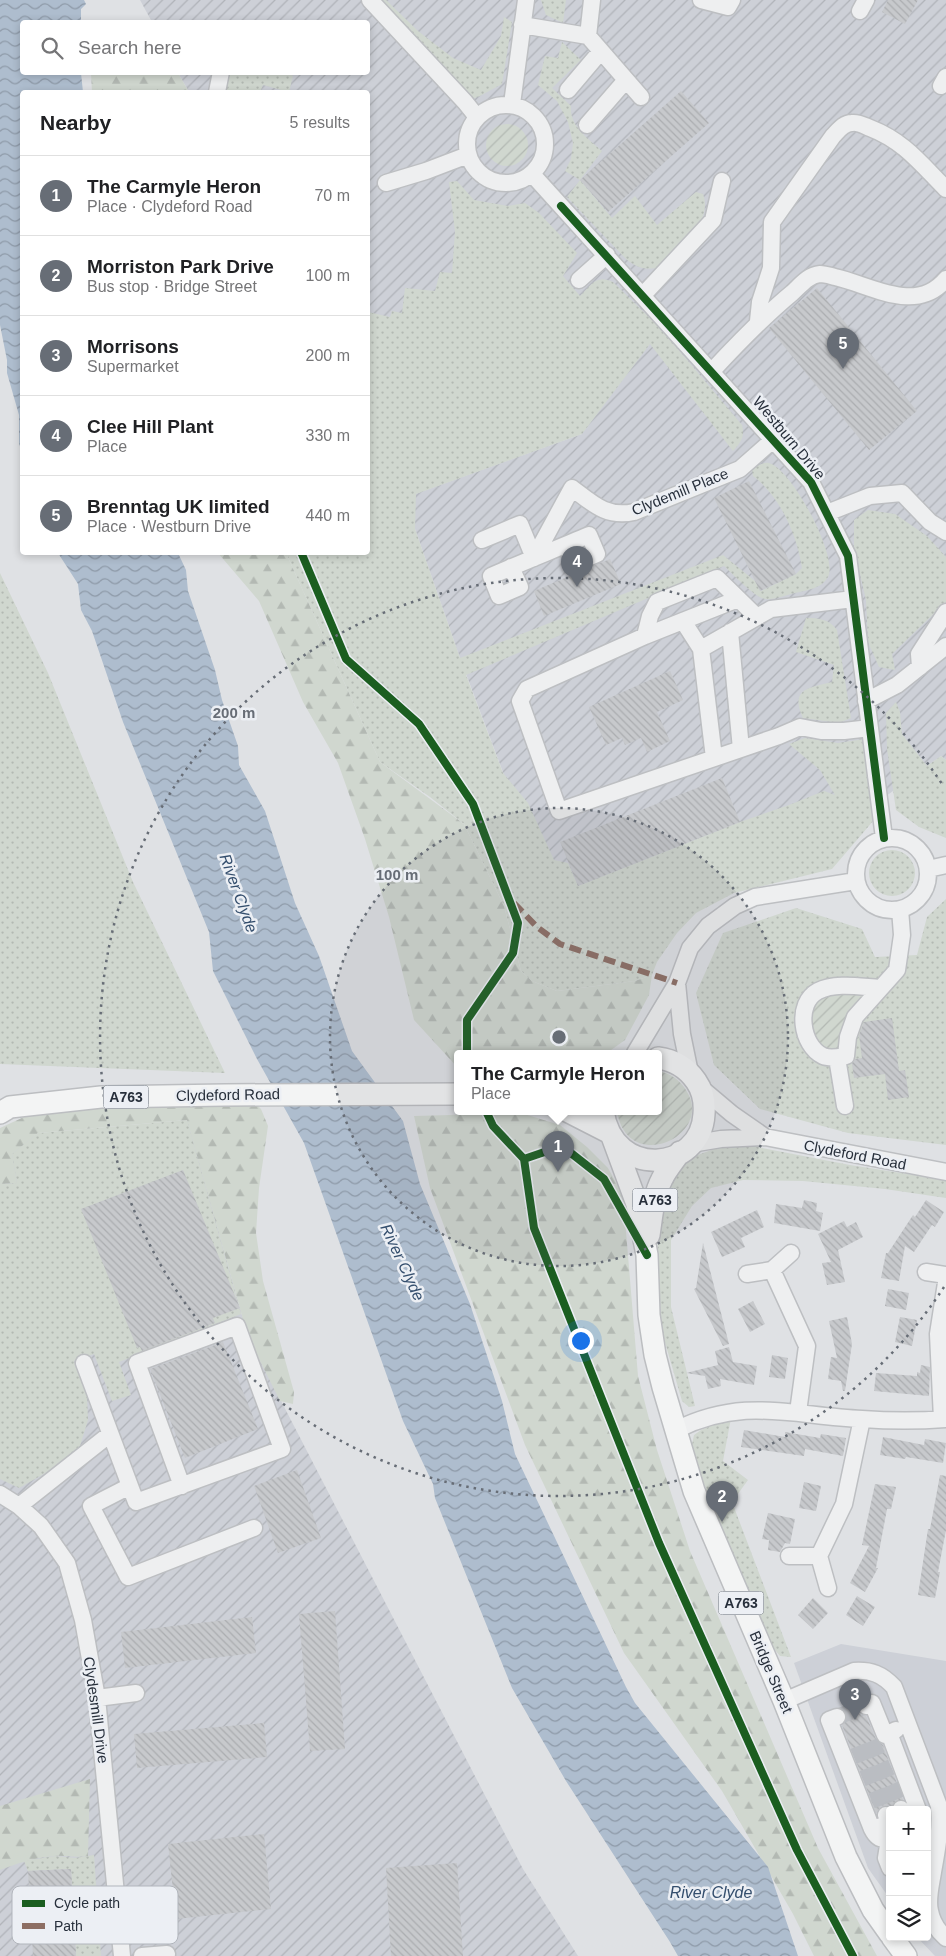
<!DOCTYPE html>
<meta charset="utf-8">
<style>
:root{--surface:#fff;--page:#f6f6f6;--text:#202124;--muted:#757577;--line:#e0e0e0;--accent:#676d76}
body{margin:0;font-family:Helvetica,sans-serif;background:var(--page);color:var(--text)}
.controls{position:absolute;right:15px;bottom:15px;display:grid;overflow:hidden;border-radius:5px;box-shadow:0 2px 8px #0003}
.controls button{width:45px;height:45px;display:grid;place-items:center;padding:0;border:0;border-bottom:1px solid var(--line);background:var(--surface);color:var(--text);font:25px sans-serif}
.you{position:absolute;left:580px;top:1340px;width:18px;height:18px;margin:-12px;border:4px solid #fff;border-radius:50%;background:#1a73e8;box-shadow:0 0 0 8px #1a73e833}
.badge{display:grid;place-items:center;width:32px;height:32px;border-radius:50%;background:var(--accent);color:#fff;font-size:16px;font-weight:700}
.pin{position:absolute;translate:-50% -41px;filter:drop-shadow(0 1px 2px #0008)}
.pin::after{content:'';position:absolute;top:26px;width:18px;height:15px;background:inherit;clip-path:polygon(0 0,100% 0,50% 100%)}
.popup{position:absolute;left:454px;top:1050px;width:208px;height:65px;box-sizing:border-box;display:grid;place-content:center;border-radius:5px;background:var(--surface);filter:drop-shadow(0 1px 4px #0005);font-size:16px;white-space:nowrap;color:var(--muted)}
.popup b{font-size:19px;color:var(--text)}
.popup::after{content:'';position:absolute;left:50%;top:100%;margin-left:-10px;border:10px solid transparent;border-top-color:var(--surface)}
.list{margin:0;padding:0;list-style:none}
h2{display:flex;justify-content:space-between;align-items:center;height:65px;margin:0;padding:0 20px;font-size:21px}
h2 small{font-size:16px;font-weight:400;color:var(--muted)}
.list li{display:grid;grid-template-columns:32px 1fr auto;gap:15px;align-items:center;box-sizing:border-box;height:80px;padding:0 20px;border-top:1px solid var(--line)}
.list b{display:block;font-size:19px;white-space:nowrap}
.list p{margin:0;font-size:16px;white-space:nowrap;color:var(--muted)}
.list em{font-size:16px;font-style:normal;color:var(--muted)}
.icon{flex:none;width:28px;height:28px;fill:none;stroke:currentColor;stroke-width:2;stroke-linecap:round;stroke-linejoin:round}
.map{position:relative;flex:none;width:946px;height:1956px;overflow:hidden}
.search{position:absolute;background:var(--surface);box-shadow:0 2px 8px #0003;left:20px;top:20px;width:350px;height:55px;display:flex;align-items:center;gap:12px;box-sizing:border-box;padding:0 18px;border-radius:5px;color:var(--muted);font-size:19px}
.panel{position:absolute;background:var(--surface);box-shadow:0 2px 8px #0003;left:20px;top:90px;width:350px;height:465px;border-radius:5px}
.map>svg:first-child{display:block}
.built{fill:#cdd0d7}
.industrial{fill:url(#industrial-furrows)}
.grass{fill:url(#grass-dots)}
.forest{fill:url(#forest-firs)}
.garden{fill:url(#garden-furrows)}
.water{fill:url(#water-waves)}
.building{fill:url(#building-back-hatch)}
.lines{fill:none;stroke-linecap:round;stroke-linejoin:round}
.minor-tunnel{stroke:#babdc2;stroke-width:16;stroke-dasharray:16 8;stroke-linecap:butt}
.minor-casing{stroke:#bdbfc2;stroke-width:19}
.major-casing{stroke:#bcbec1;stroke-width:24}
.minor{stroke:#eeeff0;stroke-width:16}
.major{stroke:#f3f4f4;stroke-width:21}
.quiet{stroke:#8d6e63;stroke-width:6;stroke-dasharray:12 6;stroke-linecap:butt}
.cycleway-casing{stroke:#eceff4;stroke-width:11}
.cycleway{stroke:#1b5e20;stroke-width:8}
.ring{fill:none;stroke:#676d76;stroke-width:2.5;stroke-dasharray:2.5 5}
.labels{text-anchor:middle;stroke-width:5;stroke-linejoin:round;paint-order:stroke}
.shield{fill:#eceff4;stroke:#626972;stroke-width:1}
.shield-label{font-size:14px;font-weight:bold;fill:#272f3b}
.street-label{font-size:15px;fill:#272f3b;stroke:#eceff4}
.water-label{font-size:16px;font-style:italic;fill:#344e6d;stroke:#eceff4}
.key{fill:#eceff4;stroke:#b1b5bc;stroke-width:1}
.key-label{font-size:14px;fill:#272f3b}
.centre{fill:#676d76;stroke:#eceff4;stroke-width:2.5}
.ring-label{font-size:15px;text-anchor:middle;font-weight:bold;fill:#676d76;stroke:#eceff4;stroke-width:5;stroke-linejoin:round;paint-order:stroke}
</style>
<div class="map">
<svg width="946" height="1956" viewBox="0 0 946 1956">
<defs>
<pattern id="industrial-furrows" width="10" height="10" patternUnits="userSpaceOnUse" patternTransform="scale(1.25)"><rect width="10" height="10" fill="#cdd0d7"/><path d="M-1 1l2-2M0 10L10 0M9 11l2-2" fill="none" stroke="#b0b3b9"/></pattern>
<pattern id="grass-dots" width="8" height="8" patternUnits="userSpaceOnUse" patternTransform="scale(1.25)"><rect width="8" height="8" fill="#d0d7cf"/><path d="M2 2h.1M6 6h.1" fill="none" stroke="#b3b9b3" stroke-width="1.8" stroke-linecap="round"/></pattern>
<pattern id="forest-firs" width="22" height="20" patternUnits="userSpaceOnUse" patternTransform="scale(1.25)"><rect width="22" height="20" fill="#d0d7cf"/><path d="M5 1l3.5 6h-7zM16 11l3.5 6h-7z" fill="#b3b9b3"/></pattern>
<pattern id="garden-furrows" width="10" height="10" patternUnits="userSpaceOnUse" patternTransform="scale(1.25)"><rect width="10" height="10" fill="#d0d7cf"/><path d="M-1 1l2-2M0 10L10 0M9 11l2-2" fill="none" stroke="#b3b9b3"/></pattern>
<pattern id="water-waves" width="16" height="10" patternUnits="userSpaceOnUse" patternTransform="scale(1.25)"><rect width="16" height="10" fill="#aebdce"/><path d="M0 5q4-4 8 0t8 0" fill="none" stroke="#8e9aa8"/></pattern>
<pattern id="building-back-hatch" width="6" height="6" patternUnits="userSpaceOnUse" patternTransform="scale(1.25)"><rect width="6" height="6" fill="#c7c9cc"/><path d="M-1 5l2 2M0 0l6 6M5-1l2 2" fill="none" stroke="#abadb0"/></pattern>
</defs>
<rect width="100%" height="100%" fill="#dfe1e4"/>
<path class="built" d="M841 1644 946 1661V1956H935L917 1937H927V1810H890V1899L868 1868 794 1663Z"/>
<path class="industrial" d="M140 0H946V760L941 756 856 818 551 900 460 658 415 529V494L582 434 581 296 368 361V92H189L178 73 368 72V22H152Z
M188 1121 248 1337 523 1869 578 1956H0V1158L37 1134Z"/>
<path class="grass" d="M370 0H386L418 31 453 58 481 70 501 36 504 17 512 22 502 84 480 96 465 102Z
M541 0H566L563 23 546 15Z
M562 42 581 60 552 88 571 106C569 126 588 138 602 151L580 180 612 218 635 196 657 225 696 192 703 194C714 225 676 249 656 268 643 270 636 267 626 259L567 197 580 180 565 171 571 159 573 143 568 122 557 101 538 85 545 56 558 58Z
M229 73H289L293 76 289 92 263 85 260 92H225Z
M457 181 474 200 508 206 525 203 539 213 577 253 563 276 580 296C592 285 595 274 613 282L661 329 742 425C745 437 741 442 733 451L650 344 582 434 416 494 415 529 460 658 723 555 755 581 761 591 796 574 802 568C797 535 780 496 753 476L752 470C757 466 762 462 769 463 791 468 839 557 828 577 821 589 807 590 795 593 786 595 774 600 765 599 754 597 733 574 724 566L466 675 503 773 528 803 554 860 568 863 578 886 740 822 789 805 824 791 835 795 820 770 789 744 805 738 838 743 871 738 880 813 832 869 734 893 696 913 677 933 657 962 652 975 635 981 557 991 532 981 521 971 504 906 464 824 430 797 380 762 286 553 368 552V312L390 317 392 311 402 313 405 288 435 291 440 272 452 273 455 232 449 182Z
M868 510 895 514 927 536 946 557V602L892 654 895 670 879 667 868 642 866 600 854 548V520Z
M0 573 48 673 133 882 225 1073 0 1064Z
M806 618C819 618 829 619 837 630L851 718 839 723 803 718C789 688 810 688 832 682L834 665 796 652Z
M896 702 900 712 902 734 927 766 941 756 946 760V838L919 827 896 810 887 749 886 713Z
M869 873a23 23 0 1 1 46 0a23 23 0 1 1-46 0Z
M946 899V1145L848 1133 760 1109 714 1065 696 993 723 933 796 908 862 929 875 957 917 955 927 917Z
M187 1120 241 1314 119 1362 131 1395 112 1401 94 1354 74 1361 87 1396 88 1420 80 1446 65 1462 19 1488 0 1479V1184L17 1183 12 1154 38 1133Z
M742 1144 850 1165 946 1180V1198L885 1189 803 1181 743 1180 711 1188 692 1206 671 1240V1307L695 1406 689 1407 682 1401 662 1332 657 1256 660 1206 668 1177 687 1159 714 1149Z
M731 1418 723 1461 748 1480 732 1502 791 1657 780 1656 769 1643 707 1492 691 1449 694 1435 701 1430Z
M94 1855 101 1956H76L71 1869 28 1871 24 1861 55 1856 75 1858Z"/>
<path class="forest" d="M91 73H178L189 92H92Z
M218 553H286L380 762 464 824 504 906 521 971 532 981 557 991 635 981 652 975 649 995 625 1040 607 1053H458V1068L414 1020 389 917 365 839 338 763 303 702 259 601Z
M87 1104H256L261 1109 268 1126 259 1188 256 1233 263 1281 294 1392 293 1404 280 1401 248 1337 187 1120 38 1133 12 1154 17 1183 0 1184V1128L37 1111Z
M521 1113 560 1125 587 1147 608 1168 623 1195 638 1376 657 1450 690 1551 818 1848 877 1956H814L793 1914 722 1791 624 1653 525 1445 430 1188 414 1116Z
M90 1779 88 1856C76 1858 65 1855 53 1856 34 1858 18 1863 0 1870V1806Z"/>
<path class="garden" d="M486 145a21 21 0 1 1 42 0a21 21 0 1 1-42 0Z
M832 992 861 994 864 997 842 1042 834 1049C806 1043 807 1027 813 1003Z
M658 1071C670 1073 679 1079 686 1090 716 1136 627 1176 617 1111H658Z"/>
<path class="water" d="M0 0H84L86 4 81 9V22H22V72L81 73 83 92H22V454L19 443V415L7 373V360L0 325Z
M58 553H178L186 570 188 591 215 670 222 700 238 746 239 765 265 811 295 903 319 956 352 1051 403 1121 420 1184 470 1304 502 1401 515 1454 626 1687 635 1703 768 1867 798 1956H678L670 1942 566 1781 512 1688 435 1498 433 1484 403 1421 304 1143 257 1059 213 971 209 932 123 722 92 631 81 610 78 584Z"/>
<path class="building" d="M888 0H918L905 24 882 12Z
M681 91 709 123 608 212 580 180Z
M817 288 917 411 869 450 769 328Z
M749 481 796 574 760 591 714 498Z
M610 559 621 584 544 616 534 591Z
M670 671 683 700 657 712 670 741 647 752 641 738 625 745 622 738 606 745 589 707Z
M722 778 740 822 578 886 560 842Z
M892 1018 899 1071 905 1070 909 1097 888 1100 885 1074 854 1078 852 1064 855 1059 862 1058 859 1035 864 1022Z
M183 1170 240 1308 213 1318 215 1323 142 1351 140 1347 137 1348 81 1209Z
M804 1200 817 1203 816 1211 823 1213 820 1231 774 1223 776 1204 802 1208Z
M926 1200 944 1212 935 1227 932 1225 914 1252 905 1246 899 1281 881 1278 886 1253H888L913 1215 915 1217Z
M757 1210 764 1227 741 1238 745 1247 722 1257 711 1232Z
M844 1221 847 1227 856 1222 863 1237 838 1250 845 1282 827 1285 822 1263 831 1262 818 1234Z
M703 1243 729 1344 723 1346 694 1289 696 1288Z
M888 1289 909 1293 906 1310 885 1306Z
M753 1301 765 1324 750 1332 738 1309Z
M847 1317 852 1344 845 1391H843L841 1381 828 1379 831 1357 837 1358 829 1321Z
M900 1317 917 1320 912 1346 895 1342Z
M223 1342 258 1429 185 1458 150 1369Z
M729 1347 733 1362 757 1366 754 1385 720 1379 721 1386 708 1389 705 1376 686 1373 718 1365 715 1351Z
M772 1355 788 1358 785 1379 769 1377Z
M921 1365 930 1367 929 1396 874 1391 876 1373 917 1376V1372L920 1373Z
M744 1430 785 1437V1432L820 1438 821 1434 846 1438 843 1456 805 1449 804 1456 741 1447Z
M883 1437 924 1445 925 1439 946 1443 943 1463 906 1457 905 1459 880 1455Z
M297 1470 321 1538 278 1553 254 1486Z
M940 1475 946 1476V1530L938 1572H940L935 1598 918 1595 928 1529H930Z
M804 1482 821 1486 816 1511 799 1508Z
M875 1484 896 1487 891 1509H887L876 1568H878L865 1592 850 1583 869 1546 862 1545Z
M768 1513 795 1519 790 1544 785 1543 780 1552 768 1550 769 1540 762 1539Z
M857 1596 875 1607 863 1626 846 1615Z
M813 1598 828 1613 813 1629 798 1615Z
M335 1611 345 1749 310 1751 299 1614Z
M252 1617 256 1653 125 1668 121 1632Z
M858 1701 857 1710 861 1715 866 1716 876 1739 883 1745 903 1800 896 1801 892 1807 886 1805 881 1806 876 1813 842 1725 847 1718 846 1713 841 1708Z
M264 1723 267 1757 137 1768 134 1734Z
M264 1834 271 1909 176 1919 168 1844Z
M457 1863 463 1956H391L386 1868Z
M71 1869 76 1956H33L28 1871Z"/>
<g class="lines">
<path class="minor-tunnel" d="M837 1717 866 1706
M871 1741 901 1809
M858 1746 886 1815"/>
<g class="minor-casing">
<path id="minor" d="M370 0 465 102 477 117
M701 0 728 7 732 0
M860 11 866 0
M522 25 588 36 641 97
M588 36 592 0
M941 86 946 77
M568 90 601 51
M217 92 221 72
M512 104 526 0
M467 144a39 39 0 1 1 78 0a39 39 0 1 1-78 0Z
M587 125 626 80
M532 174 811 482 848 556 884 838
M386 183 426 171 468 155
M579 280 607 255
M643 295 713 220 722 181
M758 321 760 302 771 268 772 222 833 136C838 131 843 123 852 123 858 122 865 126 870 128 904 141 921 164 946 189
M712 371C738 343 763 317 792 293 800 286 808 275 820 274 825 274 831 276 835 277 871 285 916 315 946 279
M827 513 870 496 902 493 930 522 946 532
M482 540 520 524 534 558
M534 558 572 488C593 504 607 518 634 512L740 469 774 439
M511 567 520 587 499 596 491 576C523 562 556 549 589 535L597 554 574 564 566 545
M738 599 645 636 527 689 520 701 559 811 779 736 800 727 821 731H844L870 728
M683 621 701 649
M730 632 741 749
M645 636 650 616 657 602 717 578 757 617
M920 667 919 654 946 612
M866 701 897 685 946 646
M714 758 701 649 771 609 853 599
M856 874a36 36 0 1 1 72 0a36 36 0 1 1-72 0Z
M928 869 946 865
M677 983 682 1034 690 1073
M880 988C861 987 836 982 818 991 795 1003 801 1046 823 1056 830 1059 839 1057 846 1056L848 1037 855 1017 897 970 902 935 900 909
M635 1053 677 983 690 948 708 926 735 906 755 897 856 881
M837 1058 845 1106
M700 1087 732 1114 765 1137
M691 1144 721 1139 765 1137 946 1172
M772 1270 807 1346 798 1412
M926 1272 946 1275
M747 1274 772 1270 791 1253
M84 1363 136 1502 282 1449 237 1326 137 1363 182 1486
M942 1419 938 1334 946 1283
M676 1430C744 1396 792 1416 862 1419 890 1421 919 1421 946 1419
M130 1486 91 1506 128 1577 254 1528
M0 1494 19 1506 41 1526 67 1563 83 1620 97 1698 122 1956
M19 1506 110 1434
M789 1556H819L828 1588
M819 1556 844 1504 862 1419
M97 1698 136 1693
M784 1701 854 1671C871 1670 882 1674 894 1687L939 1806C941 1829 937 1850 933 1872 931 1885 927 1899 930 1911 932 1922 938 1931 946 1938
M866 1706 872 1703 885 1735 896 1730
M837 1717 829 1720 872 1829C876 1837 881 1841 890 1838
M889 1733 918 1810
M901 1809V1810
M872 1829 890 1823 886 1815
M889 1839 886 1858 890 1868
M142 1956 167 1954"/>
</g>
<g class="major-casing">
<path id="major" d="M567 1111 610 1133
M603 1111C613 1180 701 1172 704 1114 705 1102 703 1091 696 1081 687 1068 674 1060 658 1058
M0 1113 10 1107 101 1097 225 1095 458 1094
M613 1139 637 1204 647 1255 649 1315 655 1355 663 1387 694 1491 784 1701 846 1857 873 1910 890 1934
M649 1235C652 1216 653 1196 662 1179 666 1170 674 1161 680 1152
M892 1937 906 1956"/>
</g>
<use href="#minor" class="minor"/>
<use href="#major" class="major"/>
<path class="quiet" d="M514 903 537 927 560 944 677 983"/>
<g class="cycleway-casing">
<path id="cycleway" d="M561 206 811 482 848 556 884 838
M301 552 346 659 419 724 473 804 518 923 513 953 467 1020V1053
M486 1111 493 1126 524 1159 534 1228 659 1543 797 1850 853 1956
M524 1159 562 1146 604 1179 647 1255"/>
</g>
<use href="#cycleway" class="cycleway"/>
</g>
<circle cx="559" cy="1037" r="229" fill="#676d76" fill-opacity=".12"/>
<g class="ring">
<circle cx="559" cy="1037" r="229"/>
<path d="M944 1287A459 459 0 1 1 944 787"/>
</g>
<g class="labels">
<g class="shield">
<rect x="103.5" y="1085.5" width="45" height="23" rx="4"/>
<rect x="632.5" y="1188.5" width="45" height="23" rx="4"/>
<rect x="718.5" y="1591.5" width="45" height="23" rx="4"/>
</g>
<g class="shield-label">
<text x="126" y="1102">A763</text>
<text x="655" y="1205">A763</text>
<text x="741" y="1608">A763</text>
</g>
<g class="street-label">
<text transform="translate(789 438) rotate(50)" y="5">Westburn Drive</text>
<text transform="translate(680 492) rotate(-22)" y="5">Clydemill Place</text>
<text transform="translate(228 1095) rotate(-1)" y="5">Clydeford Road</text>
<text transform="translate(855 1155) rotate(11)" y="5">Clydeford Road</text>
<text transform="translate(771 1672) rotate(67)" y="5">Bridge Street</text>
<text transform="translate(96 1710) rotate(82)" y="5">Clydesmill Drive</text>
</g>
<g class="water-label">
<text transform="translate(239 893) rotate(70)" y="6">River Clyde</text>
<text transform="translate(403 1262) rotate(65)" y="6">River Clyde</text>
<text x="711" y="1898">River Clyde</text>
</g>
</g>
<rect x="12" y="1886" width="166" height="58" rx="8" class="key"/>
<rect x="22" y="1900" width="23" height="7" fill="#1b5e20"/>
<rect x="22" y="1923" width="23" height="6" fill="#8d6e63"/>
<g class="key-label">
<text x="54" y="1908">Cycle path</text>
<text x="54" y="1931">Path</text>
</g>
<circle cx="559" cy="1037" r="8" class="centre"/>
<g class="ring-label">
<text x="234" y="718">200 m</text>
<text x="397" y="880">100 m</text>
</g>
</svg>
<div class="controls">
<button>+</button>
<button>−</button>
<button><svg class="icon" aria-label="layers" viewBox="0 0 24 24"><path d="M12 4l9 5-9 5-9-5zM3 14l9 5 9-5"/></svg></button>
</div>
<div class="you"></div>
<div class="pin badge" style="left:558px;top:1172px">1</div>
<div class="popup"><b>The Carmyle Heron</b>Place</div>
<div class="pin badge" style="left:722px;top:1522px">2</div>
<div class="pin badge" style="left:855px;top:1720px">3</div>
<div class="pin badge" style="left:577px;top:587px">4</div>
<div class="pin badge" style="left:843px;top:369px">5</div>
<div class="search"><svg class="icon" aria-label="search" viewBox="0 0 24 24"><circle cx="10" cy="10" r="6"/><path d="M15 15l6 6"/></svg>Search here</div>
<section class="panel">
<h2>Nearby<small>5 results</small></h2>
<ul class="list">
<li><span class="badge">1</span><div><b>The Carmyle Heron</b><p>Place · Clydeford Road</p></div><em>70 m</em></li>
<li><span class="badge">2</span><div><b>Morriston Park Drive</b><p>Bus stop · Bridge Street</p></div><em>100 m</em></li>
<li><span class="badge">3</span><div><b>Morrisons</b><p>Supermarket</p></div><em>200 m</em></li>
<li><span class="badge">4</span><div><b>Clee Hill Plant</b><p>Place</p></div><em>330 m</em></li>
<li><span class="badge">5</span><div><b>Brenntag UK limited</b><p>Place · Westburn Drive</p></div><em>440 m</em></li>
</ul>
</section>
</div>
